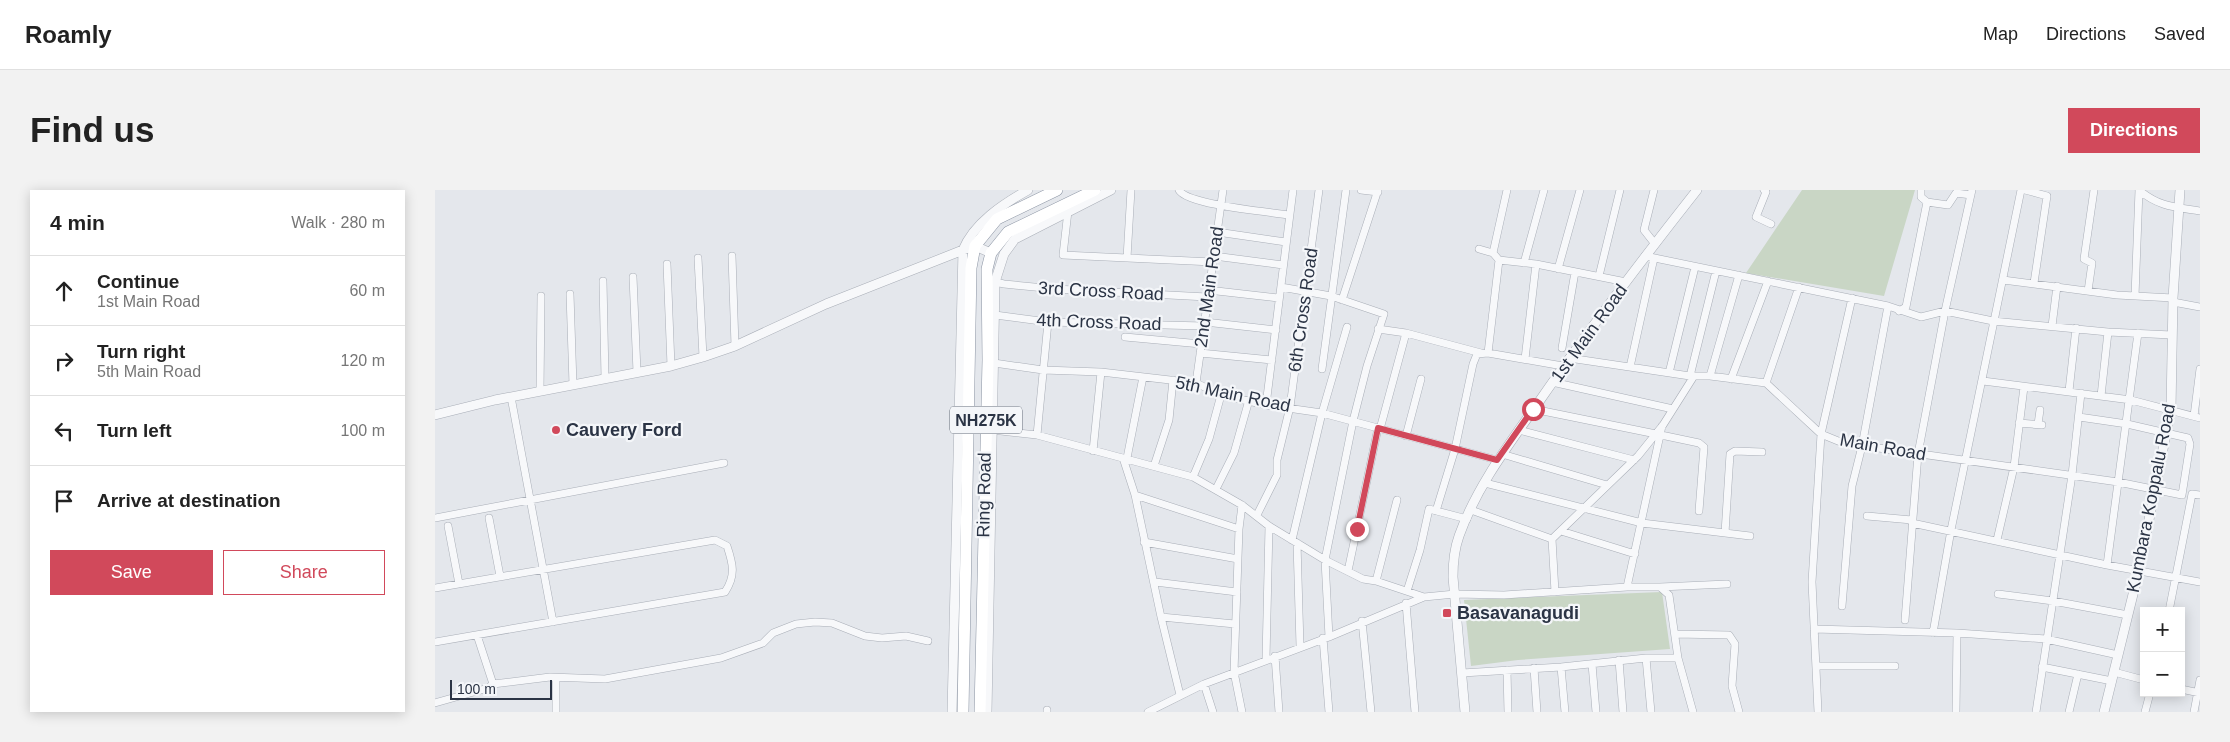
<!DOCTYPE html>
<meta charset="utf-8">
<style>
:root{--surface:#fff;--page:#f2f2f2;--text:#222;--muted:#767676;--line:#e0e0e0;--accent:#d1495b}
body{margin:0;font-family:Arial,sans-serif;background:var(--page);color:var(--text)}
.controls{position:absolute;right:15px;bottom:15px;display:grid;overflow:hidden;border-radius:0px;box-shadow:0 2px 12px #0003}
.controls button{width:45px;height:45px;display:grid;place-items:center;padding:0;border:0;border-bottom:1px solid var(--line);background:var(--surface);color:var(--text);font:25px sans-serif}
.scale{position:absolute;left:15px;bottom:12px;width:102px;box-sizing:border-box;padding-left:5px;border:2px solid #2b3445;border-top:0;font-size:14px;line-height:18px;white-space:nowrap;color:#2b3445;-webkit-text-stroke:4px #f4f6f9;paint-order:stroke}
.stop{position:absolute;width:15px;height:15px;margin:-11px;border:4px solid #d1495b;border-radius:50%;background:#fff}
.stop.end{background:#d1495b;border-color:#fff;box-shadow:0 1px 5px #0008}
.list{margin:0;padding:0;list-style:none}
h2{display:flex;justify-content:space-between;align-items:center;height:65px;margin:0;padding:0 20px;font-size:21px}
h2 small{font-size:16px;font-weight:400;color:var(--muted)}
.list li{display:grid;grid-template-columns:32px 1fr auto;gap:15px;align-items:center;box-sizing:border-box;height:70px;padding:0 20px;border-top:1px solid var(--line)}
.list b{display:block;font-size:19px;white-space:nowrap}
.list p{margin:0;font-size:16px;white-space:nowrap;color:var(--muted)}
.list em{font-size:16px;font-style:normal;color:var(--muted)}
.actions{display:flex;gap:10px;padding:15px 20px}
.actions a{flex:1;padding:11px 0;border:1px solid var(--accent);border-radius:0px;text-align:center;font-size:18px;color:var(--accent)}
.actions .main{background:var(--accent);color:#fff}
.icon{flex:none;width:28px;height:28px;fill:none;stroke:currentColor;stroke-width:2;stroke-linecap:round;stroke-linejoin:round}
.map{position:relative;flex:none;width:1765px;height:522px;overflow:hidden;border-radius:0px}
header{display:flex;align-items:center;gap:30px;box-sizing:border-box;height:70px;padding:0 25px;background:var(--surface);border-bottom:1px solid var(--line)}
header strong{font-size:24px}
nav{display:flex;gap:28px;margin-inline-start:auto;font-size:18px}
.intro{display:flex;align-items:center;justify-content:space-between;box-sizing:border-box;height:120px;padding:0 30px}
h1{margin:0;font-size:35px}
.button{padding:12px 22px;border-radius:0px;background:var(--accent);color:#fff;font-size:18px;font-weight:700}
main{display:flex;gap:30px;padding:0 30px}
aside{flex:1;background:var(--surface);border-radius:0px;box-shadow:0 2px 12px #0003}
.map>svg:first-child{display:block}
.green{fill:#c9d6c5}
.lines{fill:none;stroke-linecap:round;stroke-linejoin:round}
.minor-casing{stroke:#a9aeb7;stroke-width:8}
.tertiary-casing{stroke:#a9aeb7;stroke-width:10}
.trunk-casing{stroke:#8b94a3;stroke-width:12}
.minor{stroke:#f7f8fa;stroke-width:7}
.tertiary{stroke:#f7f8fa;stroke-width:9}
.trunk{stroke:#fff;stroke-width:11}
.route{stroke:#d1495b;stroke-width:6}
.poi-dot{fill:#d1495b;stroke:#f4f6f9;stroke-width:2}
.labels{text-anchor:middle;stroke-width:4.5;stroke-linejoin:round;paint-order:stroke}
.shield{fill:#f4f6f9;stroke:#676e7b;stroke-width:1}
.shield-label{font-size:16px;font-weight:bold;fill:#2b3445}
.street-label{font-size:18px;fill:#2b3445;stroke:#f4f6f9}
.poi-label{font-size:18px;font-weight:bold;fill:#2b3445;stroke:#f4f6f9;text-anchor:start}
</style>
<header>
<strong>Roamly</strong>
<nav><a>Map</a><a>Directions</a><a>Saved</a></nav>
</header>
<div class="intro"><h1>Find us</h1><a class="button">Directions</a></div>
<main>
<aside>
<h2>4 min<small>Walk · 280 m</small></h2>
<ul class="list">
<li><svg class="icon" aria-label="ahead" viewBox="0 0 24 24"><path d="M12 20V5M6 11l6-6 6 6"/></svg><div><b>Continue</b><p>1st Main Road</p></div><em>60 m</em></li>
<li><svg class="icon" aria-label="right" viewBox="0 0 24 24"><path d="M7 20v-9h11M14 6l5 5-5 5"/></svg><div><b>Turn right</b><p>5th Main Road</p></div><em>120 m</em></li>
<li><svg class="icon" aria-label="left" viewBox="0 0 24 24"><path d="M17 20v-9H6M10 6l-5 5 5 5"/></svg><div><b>Turn left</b></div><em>100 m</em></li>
<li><svg class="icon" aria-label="arrive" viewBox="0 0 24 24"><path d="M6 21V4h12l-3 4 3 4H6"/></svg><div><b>Arrive at destination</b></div></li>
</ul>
<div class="actions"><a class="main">Save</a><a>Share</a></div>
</aside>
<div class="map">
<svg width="1765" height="522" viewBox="0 0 1765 522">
<rect width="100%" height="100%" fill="#e4e7ec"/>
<path class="green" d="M1367 0H1480L1449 106 1311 83Z
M1227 402 1235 459 1083 470 1036 476 1029 410Z"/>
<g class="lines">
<g class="minor-casing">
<path id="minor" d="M744 0C752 15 835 22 854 25
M926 0 943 2
M1219 0 1209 40 1220 54
M1329 0 1331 2 1321 27 1336 34
M1486 0V7L1492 12
M1590 0 1612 6 1599 93
M1704 0C1724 17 1740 17 1765 21
M633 21 628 65 778 72
M782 42 851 52
M1044 59 1058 63 1064 70 1101 74 1191 92
M1058 63 1072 0
M297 66 300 156
M779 66 848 75
M1210 66 1453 116 1486 127 1510 121 1558 131 1673 142 1737 145
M263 68 268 167
M692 68 696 0
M1089 73 1109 0
M232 74 236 176
M1123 79 1145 0
M1164 86 1185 0
M198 87 202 182
M1568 90 1682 105 1738 108
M168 91 170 188
M560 92 569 94 620 99 772 107
M846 97 896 106 949 124 932 176 918 231 890 370 894 447
M773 100 843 108
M1653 101 1657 73 1649 69 1659 0
M135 104 138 195
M1700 106 1704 0
M907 110 943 0
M1738 112 1765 117
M1464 121 1471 117 1492 12 1513 15 1521 3 1536 5
M560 125 613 132 769 136
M770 132 841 140
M1617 136 1622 96
M943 139 971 143 1046 163
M690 147 766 154
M1127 158 1140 82
M765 163 837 170
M1053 163 1064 70
M1134 168 1255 186H1275L1331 193 1386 244 1408 253 1683 292 1747 305 1755 254 1753 248 1692 234 1644 227
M1090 169 1101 74
M559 173 608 180 666 182 761 193 786 205 831 215 887 223 1062 270
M1195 177 1219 68
M887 179 911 0
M1234 183 1260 77
M1255 186 1281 81
M1275 186 1304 85
M1296 189 1333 91
M1548 191 1696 210 1765 228
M1117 192 1238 219
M761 193 788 0
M1331 193 1364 97
M105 201 106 106
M1634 201 1641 138
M1666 206 1673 142
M76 207 118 432
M831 215 858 0
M1098 219 1221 244
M1759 226 1765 179
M1584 233 1607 235
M1603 234 1605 220
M945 239 971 143
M557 240 602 245 758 287 807 315 834 336 890 370 928 389 941 391 989 407
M1084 240 1199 270
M602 245 613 132
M1226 245 1264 253 1269 257 1264 321
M971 246 986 189
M658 261 666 182
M1067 264 1172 295
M688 268 700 305 726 427 745 505
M692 268 708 187
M719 276 734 230 738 190
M758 287 774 249 786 205
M1050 293 1207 333 1315 346
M781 299 799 263 814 210
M700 305 804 339
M807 315 804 339 799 482 807 522
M1036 320 1117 349
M1001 321 1020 259 1038 174 1042 164 1053 163 1128 176
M822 325 842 285V270L855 217 884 0
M1432 326 1477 330
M0 328 289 273
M54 328 65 386
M1477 333 1672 375 1765 392
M13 336 24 394
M1126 341 1200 364
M1290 343 1295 264 1300 261 1327 262
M1117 349 1203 266 1228 235 1259 186
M1117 349 1120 402
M857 350 887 223 912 137
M1562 350 1579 277 1589 197
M709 352 803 369
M862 353 865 456
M1672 375 1703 143
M913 381 943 238
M941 391 962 310
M720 392 802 402
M1192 397 1227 236
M1225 397 1292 394
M0 398 280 350 292 356C298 374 301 385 290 402L0 452
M972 401 985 360 994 319 1032 329
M1563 404 1618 411 1693 425
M971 413 980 522
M1407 416 1417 296 1427 256 1453 116
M1734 421 1757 304 1765 305
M726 427 800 434
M1470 430 1483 264 1510 121 1537 0
M927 431 936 522
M1379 439 1522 443 1611 449 1683 465
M1498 443 1516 340 1586 0
M1240 444 1294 445 1300 454 1297 496 1304 522
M42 445 58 494
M888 448 894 522
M840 466 844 522
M1211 468 1216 522
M831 469 834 336
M1184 470 1188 522
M1157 474 1161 522
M1381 476H1460
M1126 477 1130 522
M1607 477 1677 491
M1099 478 1102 522
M1072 480 1073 522
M1679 482 1709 490
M1027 483 1126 477 1211 468H1243
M121 488V522
M769 494 778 522
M1746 499 1765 503
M0 513 53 498 58 494 115 487 170 489 286 468 328 453 338 443 361 434 380 432 397 433 430 446 447 448 471 446 493 451
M612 520V522
M713 522 769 494 894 447 989 407 1020 404 1069 405 1192 397H1225L1234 405 1243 468 1258 522
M1383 522 1377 392 1386 244 1417 108
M1521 522 1522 443
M1601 522 1637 285 1646 203
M1634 522 1643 484
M1710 522 1715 503
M1759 522 1765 490"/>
</g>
<g class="tertiary-casing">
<path id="tertiary" d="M0 225 60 210 236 176 268 167 300 156 391 114 528 60 540 56 556 63
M517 522 528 60C539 33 568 14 593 0
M552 522 560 92 569 64 580 49 676 0
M1030 522 1018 387C1018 373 1019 360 1024 346 1041 298 1072 257 1101 216 1152 142 1206 71 1262 0
M1669 522 1704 380 1736 219 1738 108 1745 0"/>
</g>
<g class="trunk-casing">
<path id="trunk" d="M528 522 536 78 540 56 562 29 622 0
M545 522 553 170 552 79 556 63 573 42 660 0"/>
</g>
<use href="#minor" class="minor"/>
<use href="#tertiary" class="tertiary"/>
<use href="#trunk" class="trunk"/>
</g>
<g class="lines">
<path class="route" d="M922 339 943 238 1062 270 1098 219"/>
</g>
<g class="poi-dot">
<circle cx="121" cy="240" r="5"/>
<rect x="1007" y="418" width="10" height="10" rx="2.5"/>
</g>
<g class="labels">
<rect class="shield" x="515" y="216.5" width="72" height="27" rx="4"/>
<g class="shield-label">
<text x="551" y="236">NH275K</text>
</g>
<g class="street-label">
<text transform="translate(774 97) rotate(-82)" y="6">2nd Main Road</text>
<text transform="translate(666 101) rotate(3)" y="6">3rd Cross Road</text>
<text transform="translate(868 120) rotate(-82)" y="6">6th Cross Road</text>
<text transform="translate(664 132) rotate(2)" y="6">4th Cross Road</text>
<text transform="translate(1154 143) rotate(-54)" y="6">1st Main Road</text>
<text transform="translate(798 204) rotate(12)" y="6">5th Main Road</text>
<text transform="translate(1448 257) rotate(10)" y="6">Main Road</text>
<text transform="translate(549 305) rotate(-89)" y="6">Ring Road</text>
<text transform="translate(1716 308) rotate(-79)" y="6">Kumbara Koppalu Road</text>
</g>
<g class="poi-label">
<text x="131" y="246">Cauvery Ford</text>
<text x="1022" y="429">Basavanagudi</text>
</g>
</g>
</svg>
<div class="controls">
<button>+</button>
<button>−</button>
</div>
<div class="scale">100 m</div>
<div class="stop" style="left:1098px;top:219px"></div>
<div class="stop end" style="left:922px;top:339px"></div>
</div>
</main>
